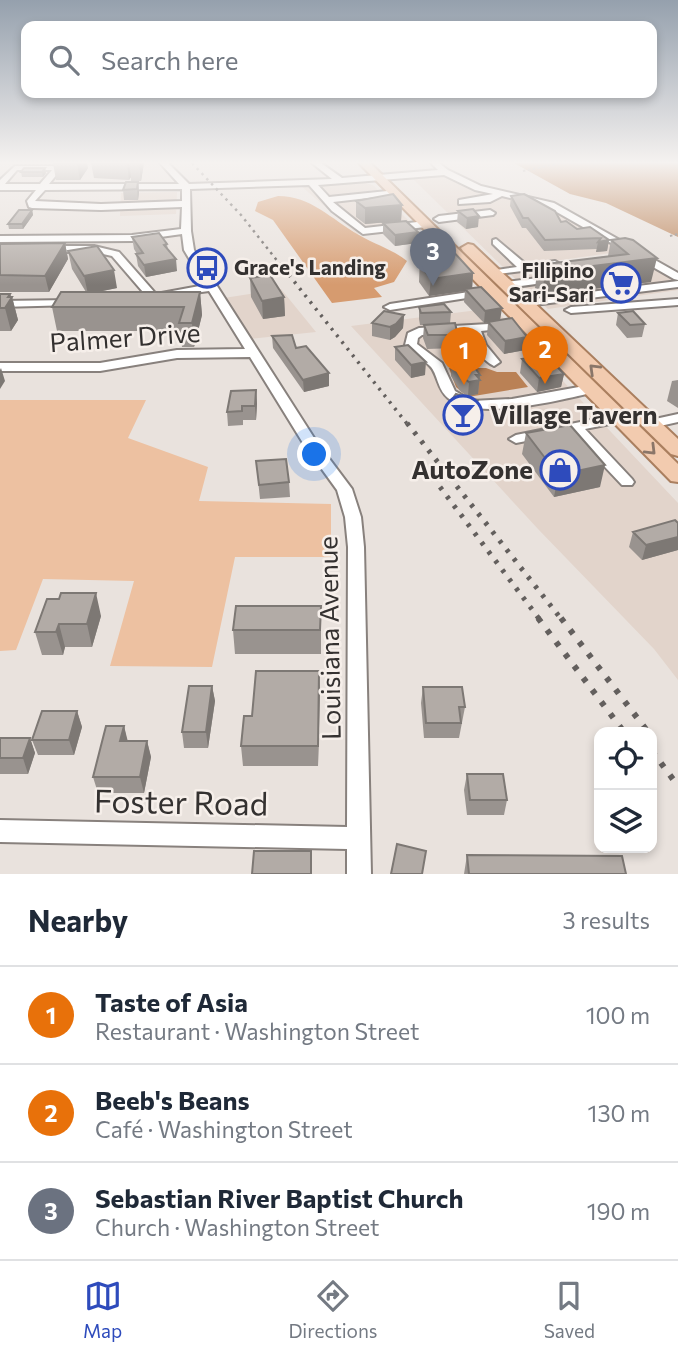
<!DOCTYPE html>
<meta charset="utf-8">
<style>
:root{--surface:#fff;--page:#f6f6f7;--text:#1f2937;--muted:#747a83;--line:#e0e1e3;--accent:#2e4bbc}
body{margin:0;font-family:Commissioner,sans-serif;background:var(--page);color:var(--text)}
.controls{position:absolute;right:21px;bottom:21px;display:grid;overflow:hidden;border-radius:14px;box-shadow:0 4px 10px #0003}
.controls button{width:63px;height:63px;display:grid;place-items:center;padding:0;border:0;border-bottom:2px solid var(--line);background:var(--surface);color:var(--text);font:35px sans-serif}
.you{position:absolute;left:315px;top:455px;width:24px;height:24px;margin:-18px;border:5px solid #fff;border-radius:50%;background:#1a73e8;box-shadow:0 0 0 10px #1a73e833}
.badge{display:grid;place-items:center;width:46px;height:46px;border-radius:50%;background:var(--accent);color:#fff;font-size:23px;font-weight:700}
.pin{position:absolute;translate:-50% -58px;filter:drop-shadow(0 2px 4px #0008)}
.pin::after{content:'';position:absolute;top:37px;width:24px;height:21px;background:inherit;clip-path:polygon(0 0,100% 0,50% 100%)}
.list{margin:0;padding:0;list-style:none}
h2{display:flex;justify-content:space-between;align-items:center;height:91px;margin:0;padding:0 28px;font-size:30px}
h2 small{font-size:23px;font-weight:400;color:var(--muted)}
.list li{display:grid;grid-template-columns:46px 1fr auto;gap:21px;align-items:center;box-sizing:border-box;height:98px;padding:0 28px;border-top:2px solid var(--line)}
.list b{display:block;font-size:26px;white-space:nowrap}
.list p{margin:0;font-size:23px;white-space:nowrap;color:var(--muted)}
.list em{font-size:23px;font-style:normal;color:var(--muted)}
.icon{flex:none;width:38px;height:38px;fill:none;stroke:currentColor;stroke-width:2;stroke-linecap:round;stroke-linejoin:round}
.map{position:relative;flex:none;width:678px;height:874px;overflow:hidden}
.search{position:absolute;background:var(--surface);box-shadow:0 4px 10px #0003;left:21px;right:21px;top:21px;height:77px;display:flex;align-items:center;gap:18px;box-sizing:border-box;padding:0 24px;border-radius:14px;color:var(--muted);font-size:26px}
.sheet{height:385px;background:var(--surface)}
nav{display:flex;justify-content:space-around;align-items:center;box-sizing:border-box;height:98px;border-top:2px solid var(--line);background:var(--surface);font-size:19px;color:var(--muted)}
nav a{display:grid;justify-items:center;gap:4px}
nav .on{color:var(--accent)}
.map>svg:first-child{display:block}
.built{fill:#e2d4cb}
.green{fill:#edc1a1}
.forest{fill:#d69b6f}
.water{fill:#ba8155}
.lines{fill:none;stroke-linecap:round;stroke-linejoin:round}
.minor-casing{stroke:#88817d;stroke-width:4}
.major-casing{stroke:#aa7f5f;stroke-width:4}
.path{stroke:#888381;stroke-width:2;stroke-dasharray:2.5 2.5;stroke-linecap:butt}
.minor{fill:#fff;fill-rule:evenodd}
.major{fill:#f2cbaf;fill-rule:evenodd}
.rail-far3{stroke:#635f5d;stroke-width:2.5;stroke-dasharray:2.5 4.5;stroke-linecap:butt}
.rail-far2{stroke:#635f5d;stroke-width:3.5;stroke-dasharray:2.5 6;stroke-linecap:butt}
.rail-far1{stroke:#635f5d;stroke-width:5;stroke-dasharray:3.5 8;stroke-linecap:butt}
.rail{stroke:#635f5d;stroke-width:6;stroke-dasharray:5 10;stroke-linecap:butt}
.wall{fill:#99938f}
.shaded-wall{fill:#7d7874}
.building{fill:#b2aba6;stroke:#7d7874;stroke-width:2}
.oneway{stroke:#8a7669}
.labels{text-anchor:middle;stroke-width:5;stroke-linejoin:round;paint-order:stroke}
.far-poi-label{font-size:21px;font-weight:bold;fill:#343130;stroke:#f6efea;text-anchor:start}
.street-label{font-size:26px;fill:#343130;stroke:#f6efea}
.poi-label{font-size:26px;font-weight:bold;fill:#343130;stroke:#f6efea;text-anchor:start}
.near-street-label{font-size:32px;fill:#343130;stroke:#f6efea}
</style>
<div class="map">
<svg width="678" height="874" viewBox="0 0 678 874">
<rect width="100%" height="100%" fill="#e9e2dd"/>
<path class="built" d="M444 174 476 189 548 206 625 251 504 268 411 177Z
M365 183 373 185 415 227 357 234 301 186Z
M177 192 176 214 120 216 121 193Z
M633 255 678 281V290L548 309 509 273Z
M281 289 316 332 250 339 224 298Z
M494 308 678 503V680L654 649 538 529 351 326Z"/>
<path class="green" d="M0 400H146L128 438 208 467 199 501 331 504V557H235L212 667 110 666 134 581 43 579 16 650 0 651Z"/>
<path class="forest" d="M278 196C311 196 331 219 359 235 376 245 392 249 407 261L394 282 374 288 382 297 332 303 273 220 255 211 258 202Z"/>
<path class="water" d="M514 163H678V237L606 203 570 194Z
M449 368H486L497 372H516L528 387 468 397 456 387Z"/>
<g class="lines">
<g class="minor-casing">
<path id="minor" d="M160 163H168L189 184 332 179 312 163H321L342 178 438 170 431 163H439L448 170 481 186 554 203 678 273V280L674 279 548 207 502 196 490 202 459 204V200L493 194 475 190 444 175 318 185 329 197 397 190V194L394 195 333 202 365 228 426 221 431 224 426 227 363 234 332 211 309 185 190 189 191 231 194 250 316 441 352 489 361 517 364 547 371 874H347V849L0 842V820L347 827 348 547 345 517 337 490 303 443 250 357 177 358 100 371H0V363H100L177 350 245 349 209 291 149 299 112 256 94 252H48L43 249 48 246H94L119 252 156 294 205 285 184 250 182 234 132 241 0 242V236L132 235 181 229 182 207 101 210 32 208 29 207 27 201 36 190H0V180L15 166H61L62 168 49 184H179ZM17 170H52L40 184H5ZM182 189V201L101 204 35 201 45 190Z
M490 210 495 213 493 215 439 222 434 219 439 216Z
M496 239 527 265 555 261 560 264 555 267 490 275V271L517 267 493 244V240Z
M554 276 558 277V281L507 288 502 285 507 282Z
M678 281V287L526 306 520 303 526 300Z
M482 290 487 293 486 295 390 310 384 307 390 304Z
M678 299V305L571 313 565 310 571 307Z
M71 300 77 303 75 305 0 307V301Z
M506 323 512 326 510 328 481 331 486 345 500 362 494 366C481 360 474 345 469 332L422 335 418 338 417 344 442 363 455 391 472 401 512 399 590 385 595 386 596 389 595 392C561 400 475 422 448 398 437 389 438 374 430 366 422 358 412 353 405 345L408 333 419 328Z
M620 414 627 418 625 421 585 429 632 479 634 482 632 485H622L572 432 516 443 509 439 516 435Z
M678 414V422L651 428 644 424 646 421Z"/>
</g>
<g class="major-casing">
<path id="major" d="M359 163H370L678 464V482L671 481Z
M468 244 473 245 678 439V456L671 454 463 251 461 248Z"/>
</g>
<path class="path" d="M523 171 561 163
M670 236 678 234"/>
<use href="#minor" class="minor"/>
<use href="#major" class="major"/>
<path class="rail-far3" d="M192 163 241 215 290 277"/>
<path class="rail-far2" d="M289 275 408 425"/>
<path class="rail-far1" d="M407 423 562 620
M440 487 540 620"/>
<path class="rail" d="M538 618 624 732
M561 618 648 732
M652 751 678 786"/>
</g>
<path class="wall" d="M53 163H87L88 168 80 180H56Z
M91 163H144L141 181H131V177L129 180 94 178Z
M45 168 46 173 43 177H22L21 172Z
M138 182 139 192 138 200H124L123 190Z
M511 196 561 222 609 240 607 251 596 252 597 249 544 251 526 228H522L510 206Z
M356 201 402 205 401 221 365 224 356 217Z
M473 209 478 227 466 229 457 222 458 211Z
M32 210 33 215 23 229H9L8 224Z
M383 223 418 232V235L445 250 473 273 472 288 501 320 527 337 525 350 504 354 487 335 488 323H484L464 302 465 291 429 296 419 282 420 255 417 251V243L395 246 383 234Z
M132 237 167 244 168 250 177 271 146 277 138 266 136 254H137L134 249Z
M625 238 651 282 542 295 535 288 538 265 608 256 611 240Z
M65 243 68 259 49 292H0V244Z
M68 251 117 288 97 292H200L202 315 194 347H182L180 331H57L52 307 86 292 72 269Z
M250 278 284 297 285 316 263 319 251 297Z
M0 294H10L11 297H12L18 320 11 331H0Z
M419 307 451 312 450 324 458 335 457 348 427 349 423 338 424 325H420L419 319Z
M618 313 645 324 642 337 627 338 616 325Z
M404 315 403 328 395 337 390 340 372 336V323Z
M272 336 296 348 329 373V386L304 392 273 348Z
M395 347 425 375 411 378 395 360Z
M522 359 564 374 561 387 537 392 520 373Z
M452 363 469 365 480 375 478 394 468 396 460 391 451 376Z
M678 380V408L667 401 672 381Z
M256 390 257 404 256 420H243V425L228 426 227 412Z
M478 400 477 414 470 425 447 419 448 405Z
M526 433 600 487 554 497 522 454Z
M256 461 289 482 290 497 260 499Z
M678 523V550L642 560 629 547 633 532Z
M47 599 101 616 92 647H65L63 655H42L35 632Z
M321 629V654H235L233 630Z
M319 671 318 766H243L241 746 252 716Z
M212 686 215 701 208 748H184L182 732Z
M423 687 465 707 459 738H424L421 703Z
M77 711 82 727 74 755H38L32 740Z
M124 726 127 741H147L151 757 144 793H98L93 777Z
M0 738H30L35 753 28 774H0Z
M467 774 507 800 504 815H467L464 790Z
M467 855 626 874H464Z"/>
<path class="shaded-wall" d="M77 163H87L88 168 80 180Z
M127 163H137H129L131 177 129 180Z
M139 163H144L141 181Z
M45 168 46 173 43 177 42 172Z
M138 182 139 192 138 200 137 189Z
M402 205 401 221 365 224V208Z
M32 210 33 215 23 229 22 224Z
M479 216 478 227 466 229 467 218Z
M418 232 417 243 395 246V235Z
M609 240 607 251 596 252 598 242Z
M65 243 68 259 49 292 45 276Z
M657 258 651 282 542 295 545 272Z
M176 259 177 271 146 277 144 265Z
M114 270 117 288 88 294 84 276Z
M473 273 472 290 429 296 431 279Z
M200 292 202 315 194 347 192 323Z
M10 294 12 299V297L18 320 11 331 5 308 8 297Z
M284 297 285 316 263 319 262 301Z
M502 308 500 321 484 323 485 311Z
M404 315 403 328 395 337 390 340V327Z
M527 337 525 350 504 354 505 341Z
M426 362 425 375 411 378V365Z
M1 368 5 381 0 389V370Z
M329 373V386L304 392 303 380Z
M564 374 561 387 537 392 539 378Z
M476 375H480L478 394 468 396 469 382Z
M256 390 257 404 256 420 255 406Z
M478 400 477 414 470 425 471 411Z
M605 465 600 487 554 497 558 475Z
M678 537V550L642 560 646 545Z
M96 593 101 616 92 647 87 624Z
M59 624 65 647 63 655 56 632Z
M319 671 320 691 318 766V746Z
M212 686 215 701 208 748 206 732Z
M77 711 82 727 74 755 69 740Z
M124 726 128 742 120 741Z
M30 738 35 753 28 774 23 758Z
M147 741 151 757 144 793 140 777Z"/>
<path class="building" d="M24 168H45L42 172H21Z
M126 182H138L137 189 123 190Z
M393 194 402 205 365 208 356 201Z
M524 194 555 211 561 222 566 221 577 229 590 227 609 240 598 242 601 238 545 240 528 218H523L511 196Z
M473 209 479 216 467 218 458 211Z
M19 210H32L22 224H8Z
M406 221 418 232 395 235 383 223Z
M159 233 167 244 164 245 176 259 144 265 136 254 143 253 132 237Z
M433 234 445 250 451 249 473 273 431 279 420 265 430 264 420 253 430 252 418 235Z
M625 238 633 240 657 258 545 272 538 265 628 254 611 240Z
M65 243 45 276 0 275V244Z
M97 246 114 270 84 276 68 251Z
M270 275 284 297 262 301 250 278Z
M481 287 502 308 485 311 465 289Z
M61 292H200L192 323H179L184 307H52Z
M0 294H10L8 297H12L5 308H0Z
M444 304 451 312 421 313 419 307Z
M384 311 404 315 396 324 390 327 372 323Z
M633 311 645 324 630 325 618 313Z
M512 318 527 337 505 341 488 322Z
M455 323 458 335H428L424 325Z
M292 335 296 348 306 346 329 373 303 380 272 336Z
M408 345 426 362 411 365 395 347Z
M546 355 564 374 539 378 522 359Z
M465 361 469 365H473L480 375H476L480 380 469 382 462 377 452 363Z
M256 390 255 406H242V411L227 412 231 391Z
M456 394 478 400 471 411 448 405Z
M570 425 605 465 558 475 526 433Z
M286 459 289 482 259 485 256 461Z
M675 520 678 523V537L646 545 633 532Z
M61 593H96L87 624H59L56 632H35L47 599H59Z
M236 606H321L320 630H233Z
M256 671H319L318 746H241L244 716H252Z
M189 686H212L206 732H182Z
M423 687H462L465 707H459L461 723H426Z
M42 711H77L69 740H32Z
M106 726H124L120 741H147L140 777H93Z
M0 738H30L23 758H0Z
M467 774H503L507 800H470Z
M397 844 426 851 422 874H391Z
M254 851H311V874H252Z
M467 855 622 856 626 874H469Z"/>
<defs><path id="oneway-chevron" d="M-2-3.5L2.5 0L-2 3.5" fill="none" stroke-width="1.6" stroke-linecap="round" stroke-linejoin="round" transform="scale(1.75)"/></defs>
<g class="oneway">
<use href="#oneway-chevron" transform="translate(594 369) rotate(-136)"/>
<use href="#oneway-chevron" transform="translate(651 450) rotate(45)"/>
</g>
<linearGradient id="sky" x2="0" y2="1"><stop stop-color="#95a0ad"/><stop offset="0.57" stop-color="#f5f2f0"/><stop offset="1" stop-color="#f5f2f0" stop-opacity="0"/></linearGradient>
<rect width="678" height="285" fill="url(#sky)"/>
<defs>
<g id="bus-ring" transform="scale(2.0125)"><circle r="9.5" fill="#f6efea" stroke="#2e4bbc" stroke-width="1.5"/><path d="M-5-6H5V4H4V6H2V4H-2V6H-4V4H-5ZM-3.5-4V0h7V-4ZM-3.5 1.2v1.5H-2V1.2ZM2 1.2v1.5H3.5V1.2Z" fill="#2e4bbc"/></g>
<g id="supermarket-ring" transform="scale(2.0125)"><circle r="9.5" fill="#f6efea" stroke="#2e4bbc" stroke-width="1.5"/><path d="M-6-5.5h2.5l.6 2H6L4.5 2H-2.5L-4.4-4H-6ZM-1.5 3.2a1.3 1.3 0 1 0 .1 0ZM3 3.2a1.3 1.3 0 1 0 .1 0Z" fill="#2e4bbc"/></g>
<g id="bar-ring" transform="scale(2.0125)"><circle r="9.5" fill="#f6efea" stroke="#2e4bbc" stroke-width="1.5"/><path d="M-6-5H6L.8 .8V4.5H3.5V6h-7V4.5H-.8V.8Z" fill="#2e4bbc"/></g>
<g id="shop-ring" transform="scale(2.0125)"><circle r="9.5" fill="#f6efea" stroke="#2e4bbc" stroke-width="1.5"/><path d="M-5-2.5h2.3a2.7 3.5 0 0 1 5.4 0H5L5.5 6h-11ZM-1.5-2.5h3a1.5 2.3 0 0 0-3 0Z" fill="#2e4bbc"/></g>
</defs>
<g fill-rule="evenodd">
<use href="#bus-ring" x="207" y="268"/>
<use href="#supermarket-ring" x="621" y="283"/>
<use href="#bar-ring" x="463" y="415"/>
<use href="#shop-ring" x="560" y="470"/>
</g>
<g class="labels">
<g class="far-poi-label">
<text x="234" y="275">Grace's Landing</text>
<text x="594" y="278" text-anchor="end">Filipino<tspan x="594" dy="24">Sari-Sari</tspan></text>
</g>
<g class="street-label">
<text transform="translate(125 338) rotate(-4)" y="9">Palmer Drive</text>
<text transform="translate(330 638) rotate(-91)" y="9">Louisiana Avenue</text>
</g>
<g class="poi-label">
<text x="490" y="424">Village Tavern</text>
<text x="533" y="479" text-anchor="end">AutoZone</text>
</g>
<g class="near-street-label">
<text transform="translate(181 803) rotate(1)" y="11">Foster Road</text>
</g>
</g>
</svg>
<div class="controls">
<button><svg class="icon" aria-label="locate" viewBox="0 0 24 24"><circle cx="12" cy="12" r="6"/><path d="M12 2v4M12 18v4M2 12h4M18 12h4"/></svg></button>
<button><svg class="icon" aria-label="layers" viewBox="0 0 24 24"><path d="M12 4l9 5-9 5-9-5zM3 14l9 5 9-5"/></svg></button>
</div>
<div class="you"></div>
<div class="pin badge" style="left:464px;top:385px;background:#e8710a">1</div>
<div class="pin badge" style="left:545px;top:384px;background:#e8710a">2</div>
<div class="pin badge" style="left:433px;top:286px;background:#6b7280">3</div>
<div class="search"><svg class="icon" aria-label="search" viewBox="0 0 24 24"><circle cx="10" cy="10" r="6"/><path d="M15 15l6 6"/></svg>Search here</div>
</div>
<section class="sheet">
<h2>Nearby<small>3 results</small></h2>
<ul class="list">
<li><span class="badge" style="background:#e8710a">1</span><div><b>Taste of Asia</b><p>Restaurant · Washington Street</p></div><em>100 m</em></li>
<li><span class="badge" style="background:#e8710a">2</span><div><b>Beeb's Beans</b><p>Café · Washington Street</p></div><em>130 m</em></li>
<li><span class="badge" style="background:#6b7280">3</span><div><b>Sebastian River Baptist Church</b><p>Church · Washington Street</p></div><em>190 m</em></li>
</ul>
</section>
<nav>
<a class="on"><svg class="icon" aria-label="map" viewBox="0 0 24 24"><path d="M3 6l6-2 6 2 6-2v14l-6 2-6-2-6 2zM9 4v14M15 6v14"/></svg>Map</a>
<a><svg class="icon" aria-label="directions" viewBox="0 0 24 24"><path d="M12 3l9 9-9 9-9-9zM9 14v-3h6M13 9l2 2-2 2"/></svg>Directions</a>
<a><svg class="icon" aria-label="saved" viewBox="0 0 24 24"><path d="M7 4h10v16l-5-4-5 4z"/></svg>Saved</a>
</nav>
